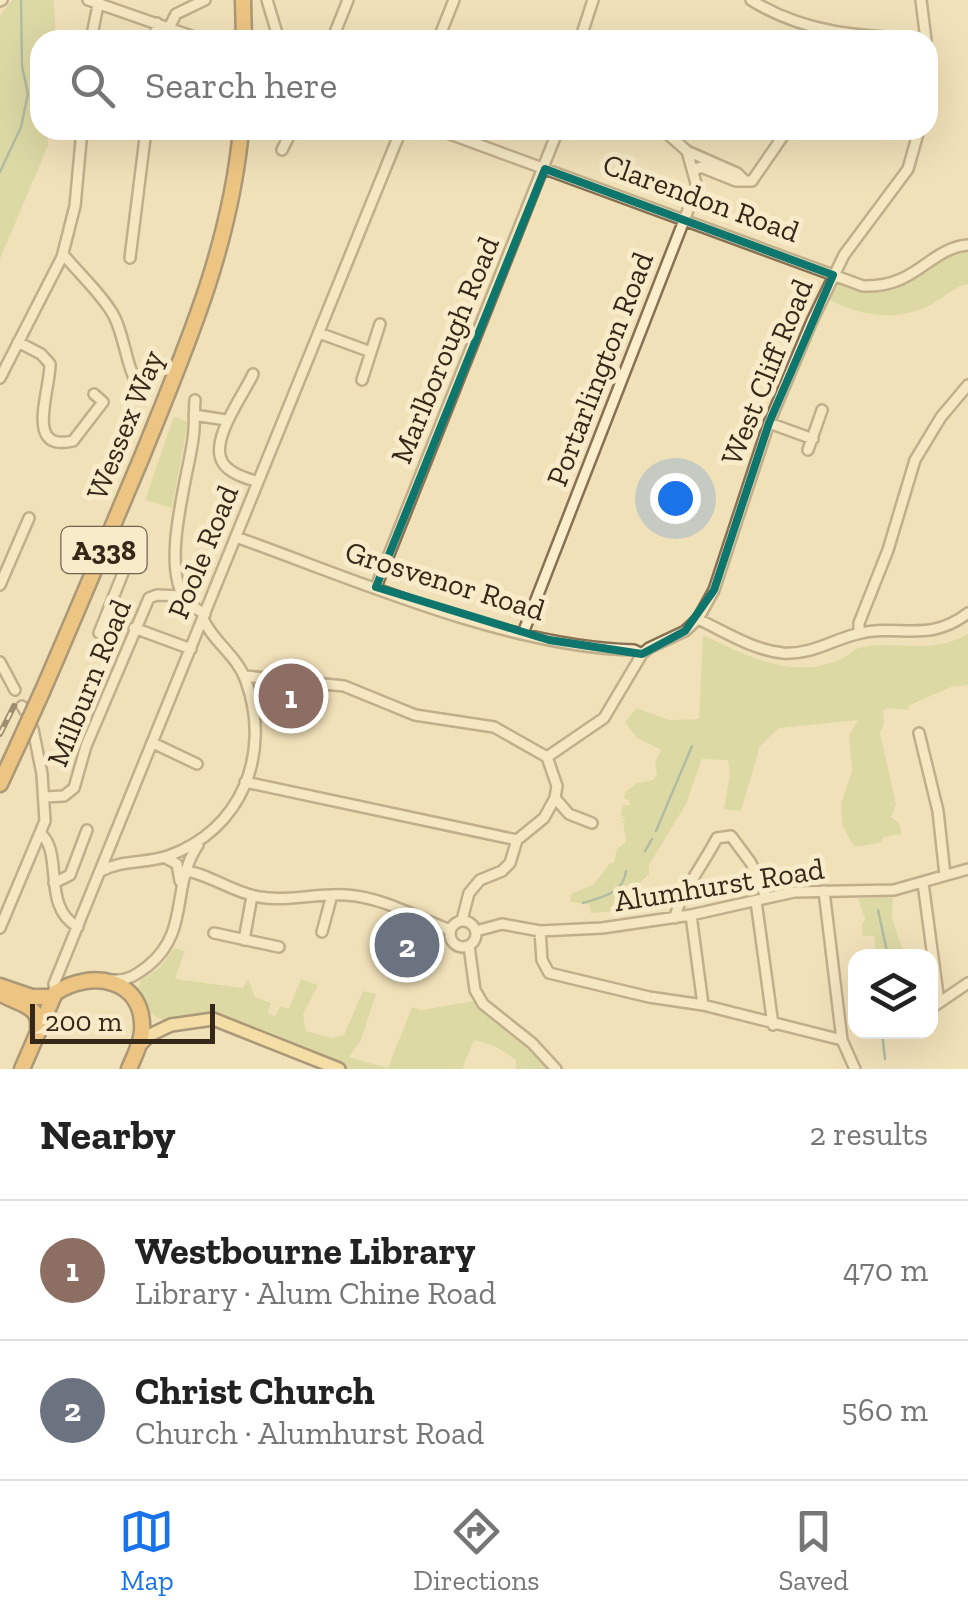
<!DOCTYPE html>
<meta charset="utf-8">
<style>
:root{--surface:#fff;--page:#f2f2f2;--text:#222;--muted:#767676;--line:#e0e0e0;--accent:#1a73e8}
body{margin:0;font-family:"Zilla Slab",serif;background:var(--page);color:var(--text)}
.controls{position:absolute;right:30px;bottom:30px;display:grid;overflow:hidden;border-radius:20px;box-shadow:0 10px 40px #0002}
.controls button{width:90px;height:90px;display:grid;place-items:center;padding:0;border:0;border-bottom:2px solid var(--line);background:var(--surface);color:var(--text);font:50px sans-serif}
.scale{position:absolute;left:30px;bottom:25px;width:185px;box-sizing:border-box;padding-left:10px;border:5px solid #362819;border-top:0;font-size:28px;line-height:35px;white-space:nowrap;color:#362819;-webkit-text-stroke:8px #f8ebc9;paint-order:stroke}
.you{position:absolute;left:675px;top:498px;width:35px;height:35px;margin:-25px;border:8px solid #fff;border-radius:50%;background:#1a73e8;box-shadow:0 0 0 15px #1a73e833}
.badge{display:grid;place-items:center;width:65px;height:65px;border-radius:50%;background:var(--accent);color:#fff;font-size:32px;font-weight:700}
.pin{position:absolute;translate:-50% -50%;border:5px solid #fff;box-shadow:0 2px 10px #0006}
.list{margin:0;padding:0;list-style:none}
h2{display:flex;justify-content:space-between;align-items:center;height:130px;margin:0;padding:0 40px;font-size:42px}
h2 small{font-size:32px;font-weight:400;color:var(--muted)}
.list li{display:grid;grid-template-columns:65px 1fr auto;gap:30px;align-items:center;box-sizing:border-box;height:140px;padding:0 40px;border-top:2px solid var(--line)}
.list b{display:block;font-size:38px;white-space:nowrap}
.list p{margin:0;font-size:32px;white-space:nowrap;color:var(--muted)}
.list em{font-size:32px;font-style:normal;color:var(--muted)}
.icon{flex:none;width:55px;height:55px;fill:none;stroke:currentColor;stroke-width:2;stroke-linecap:round;stroke-linejoin:round}
.map{position:relative;flex:none;width:968px;height:1069px;overflow:hidden}
.search{position:absolute;background:var(--surface);box-shadow:0 10px 40px #0002;left:30px;right:30px;top:30px;height:110px;display:flex;align-items:center;gap:25px;box-sizing:border-box;padding:0 35px;border-radius:30px;color:var(--muted);font-size:38px}
.sheet{height:410px;background:var(--surface)}
nav{display:flex;justify-content:space-around;align-items:center;box-sizing:border-box;height:140px;border-top:2px solid var(--line);background:var(--surface);font-size:28px;color:var(--muted)}
nav a{display:grid;justify-items:center;gap:5px}
nav .on{color:var(--accent)}
.map>svg:first-child{display:block}
.green{fill:#c6cf8d}
.lines{fill:none;stroke-linecap:round;stroke-linejoin:round}
.stream{stroke:#668e85;stroke-width:2.5}
.minor-casing{stroke:#887053;stroke-width:14}
.major-casing{stroke:#553e28;stroke-width:16}
.highway-casing{stroke:#553e28;stroke-width:19}
.minor{stroke:#fbeecd;stroke-width:9}
.major{stroke:#f9d98c;stroke-width:11}
.highway{stroke:#e9a241;stroke-width:14}
.rail-casing{stroke:#362819;stroke-width:6}
.rail{stroke:#f8ebc9;stroke-width:2.5;stroke-dasharray:8;stroke-linecap:butt}
.highway-bridge-casing{stroke:#553e28;stroke-width:19;stroke-linecap:butt}
.highway-bridge{stroke:#e9a241;stroke-width:14}
.marked{fill:none;stroke:#0f766e;stroke-width:8;stroke-linejoin:round}
.labels{text-anchor:middle;stroke-width:10;stroke-linejoin:round;paint-order:stroke}
.shield{fill:#f8ebc9;stroke:#70624e;stroke-width:2.5}
.shield-label{font-size:28px;font-weight:bold;fill:#362819}
.street-label{font-size:30px;fill:#362819;stroke:#f8ebc9}
</style>
<div class="map">
<svg width="968" height="1069" viewBox="0 0 968 1069">
<rect width="100%" height="100%" fill="#f1e1b9"/>
<path class="green" d="M12 0H54L56 36 55 40H40V130H48V146L0 259V16Z
M968 248V284C952 287 941 301 926 307 892 322 859 315 827 299L835 282C849 285 868 293 882 291 915 287 937 256 968 248Z
M174 416 188 422 172 508 145 500Z
M968 634V685L951 687 908 706 909 710 888 708 883 711 884 723 880 733 896 804 891 817 899 823 902 834 884 837 880 843 854 847 842 825 841 803 852 771 849 736 858 720 779 728 760 746 741 811 724 809 730 774 728 760 702 759 686 804 649 865V874L637 886 638 905 628 901 624 889 615 894 617 911 591 913 589 904 570 902 571 894 594 884 610 863H614L617 849 626 842 623 821H627L620 818 625 817 621 816 623 805H630L629 800 624 799 625 792 637 783 653 780 657 775 655 763 661 750 636 737 625 722 637 708 669 720 699 719 703 635C744 655 793 680 839 660 846 657 852 650 859 648 896 639 930 656 968 634Z
M893 897 892 918 904 954 877 956 874 936H863L862 924 865 919 858 898Z
M174 948 185 951 175 979 243 988 248 979 255 997 271 1003 268 1013 275 1016 280 1006 289 1009 301 979 318 985 303 1015 306 1031 332 1038 344 1035 363 991 376 994 361 1040 349 1057 388 1068 412 1007 421 1010 481 1000 556 1069H516V1060L495 1046 474 1040 462 1069H339L213 1019 171 1025 140 1007 136 996 141 980 159 968Z"/>
<g class="lines">
<path class="stream" d="M0 172 21 127 28 94 22 66 21 0
M656 831 692 746
M645 851 652 839
M583 903C602 897 624 893 626 871
M878 910 888 956
M882 1032 885 1059"/>
<g class="minor-casing">
<path id="minor" d="M88 0 203 40
M267 0 279 40
M751 0C805 34 863 37 926 39
M921 0 926 40
M0 1 2 0
M169 28 176 14 205 0
M91 40 99 0
M155 40 157 23
M332 40 348 0
M438 40 454 0
M580 40 593 0
M439 130 863 286C917 288 929 248 968 245
M282 150 292 130
M689 152 737 173 744 180
M694 170 701 167 736 181H752L783 136
M63 254C79 274 102 294 114 316 126 340 126 371 142 391
M130 258 146 130
M319 333 371 352
M18 342 41 354 50 364C50 393 24 452 73 441L103 402 94 394
M253 374C245 393 208 441 223 463 230 474 247 478 258 482
M0 378 62 257 75 206 82 130
M362 380 380 324
M195 400C194 413 195 426 193 439 188 477 160 567 186 600 190 606 199 610 205 614
M194 415 226 420
M769 423 813 439
M808 450 822 410
M236 537C356 580 507 647 634 650L642 654
M0 585 29 518
M376 587 558 130
M698 619C725 632 753 650 783 653 811 655 832 640 857 634 899 623 928 644 968 613
M134 628 191 649
M99 633 125 568
M523 633 697 187 687 151 663 130
M859 633V623L888 550 915 460 941 417 968 385
M0 662 15 690
M245 676 344 686 415 715 494 727 547 757 557 786 555 798 544 818 517 840 510 863 502 871 480 880 469 893 462 920
M22 706 25 711
M919 733 938 811 945 875
M153 743 197 764
M547 757 604 718 642 654 649 648 685 631 698 619 714 590 769 423 812 321 844 255 908 169 919 130
M245 782 517 840
M44 797 64 796 74 788 86 746 149 598 157 595 183 596
M555 798 569 814 592 823
M41 834C64 854 41 907 78 927
M164 857 177 864 180 881
M101 871C125 859 144 864 168 856 242 830 272 753 246 681 237 655 211 640 203 618
M185 871C207 873 232 892 259 897 288 902 317 893 346 895 382 897 416 917 450 930
M54 883 70 875 87 830
M923 883 939 1002
M824 891 842 1040 855 1069
M756 901 773 1025
M691 915 703 1005
M675 918C678 897 706 860 717 838L731 836 751 863 766 897
M450 934a13 13 0 1 1 26 0a13 13 0 1 1-26 0Z
M0 928 45 821 42 774 33 729
M476 931 502 924 540 931 602 928 691 915 794 892 894 890 968 869
M540 931 542 960 549 973 649 997 703 1005 842 1040
M322 932 332 895
M214 933 279 947
M244 940 252 896
M469 946 475 990 483 1004 532 1043 556 1069
M112 980C128 981 136 975 148 966 191 931 170 886 198 845
M55 993 54 984 401 130
M930 1009 968 983"/>
</g>
<g class="major-casing">
<path id="major" d="M140 1045 150 1035 171 1025 213 1019 339 1069"/>
</g>
<g class="highway-casing">
<path id="highway" d="M243 0 244 40
M42 692C76 614 108 537 141 459 185 350 230 249 241 130
M0 784 18 745
M0 986 32 997H52
M0 993C16 1004 41 1004 38 1028
M22 1069 55 993C91 969 145 978 142 1031 141 1044 134 1057 129 1069"/>
</g>
<use href="#minor" class="minor"/>
<use href="#major" class="major"/>
<use href="#highway" class="highway"/>
<g class="rail-casing">
<path id="rail" d="M0 734 14 706"/>
</g>
<use href="#rail" class="rail"/>
<g class="highway-bridge-casing">
<path id="highway-bridge" d="M18 745 42 692"/>
</g>
<use href="#highway-bridge" class="highway-bridge"/>
</g>
<path d="M0 0H968V1069H0ZM545 169 833 275 769 423 714 590 685 631 642 654 549 640 376 587Z" fill="#f1e1b9" fill-opacity=".55" fill-rule="evenodd"/>
<path class="marked" d="M545 169 833 275 769 423 714 590 685 631 642 654 549 640 376 587Z"/>
<g class="labels">
<rect class="shield" x="61.5" y="527" width="85" height="46" rx="8"/>
<g class="shield-label">
<text x="104" y="560">A338</text>
</g>
<g class="street-label">
<text transform="translate(701 198) rotate(20)" y="10">Clarendon Road</text>
<text transform="translate(445 350) rotate(-68)" y="10">Marlborough Road</text>
<text transform="translate(600 369) rotate(-69)" y="10">Portarlington Road</text>
<text transform="translate(767 372) rotate(-68)" y="10">West Cliff Road</text>
<text transform="translate(125 425) rotate(-68)" y="10">Wessex Way</text>
<text transform="translate(203 552) rotate(-68)" y="10">Poole Road</text>
<text transform="translate(445 581) rotate(17)" y="10">Grosvenor Road</text>
<text transform="translate(89 683) rotate(-68)" y="10">Milburn Road</text>
<text transform="translate(719 885) rotate(-9)" y="10">Alumhurst Road</text>
</g>
</g>
</svg>
<div class="controls">
<button><svg class="icon" aria-label="layers" viewBox="0 0 24 24"><path d="M12 4l9 5-9 5-9-5zM3 14l9 5 9-5"/></svg></button>
</div>
<div class="scale">200 m</div>
<div class="you"></div>
<div class="pin badge" style="left:291px;top:696px;background:#8d6e63">1</div>
<div class="pin badge" style="left:407px;top:945px;background:#6b7280">2</div>
<div class="search"><svg class="icon" aria-label="search" viewBox="0 0 24 24"><circle cx="10" cy="10" r="6"/><path d="M15 15l6 6"/></svg>Search here</div>
</div>
<section class="sheet">
<h2>Nearby<small>2 results</small></h2>
<ul class="list">
<li><span class="badge" style="background:#8d6e63">1</span><div><b>Westbourne Library</b><p>Library · Alum Chine Road</p></div><em>470 m</em></li>
<li><span class="badge" style="background:#6b7280">2</span><div><b>Christ Church</b><p>Church · Alumhurst Road</p></div><em>560 m</em></li>
</ul>
</section>
<nav>
<a class="on"><svg class="icon" aria-label="map" viewBox="0 0 24 24"><path d="M3 6l6-2 6 2 6-2v14l-6 2-6-2-6 2zM9 4v14M15 6v14"/></svg>Map</a>
<a><svg class="icon" aria-label="directions" viewBox="0 0 24 24"><path d="M12 3l9 9-9 9-9-9zM9 14v-3h6M13 9l2 2-2 2"/></svg>Directions</a>
<a><svg class="icon" aria-label="saved" viewBox="0 0 24 24"><path d="M7 4h10v16l-5-4-5 4z"/></svg>Saved</a>
</nav>
